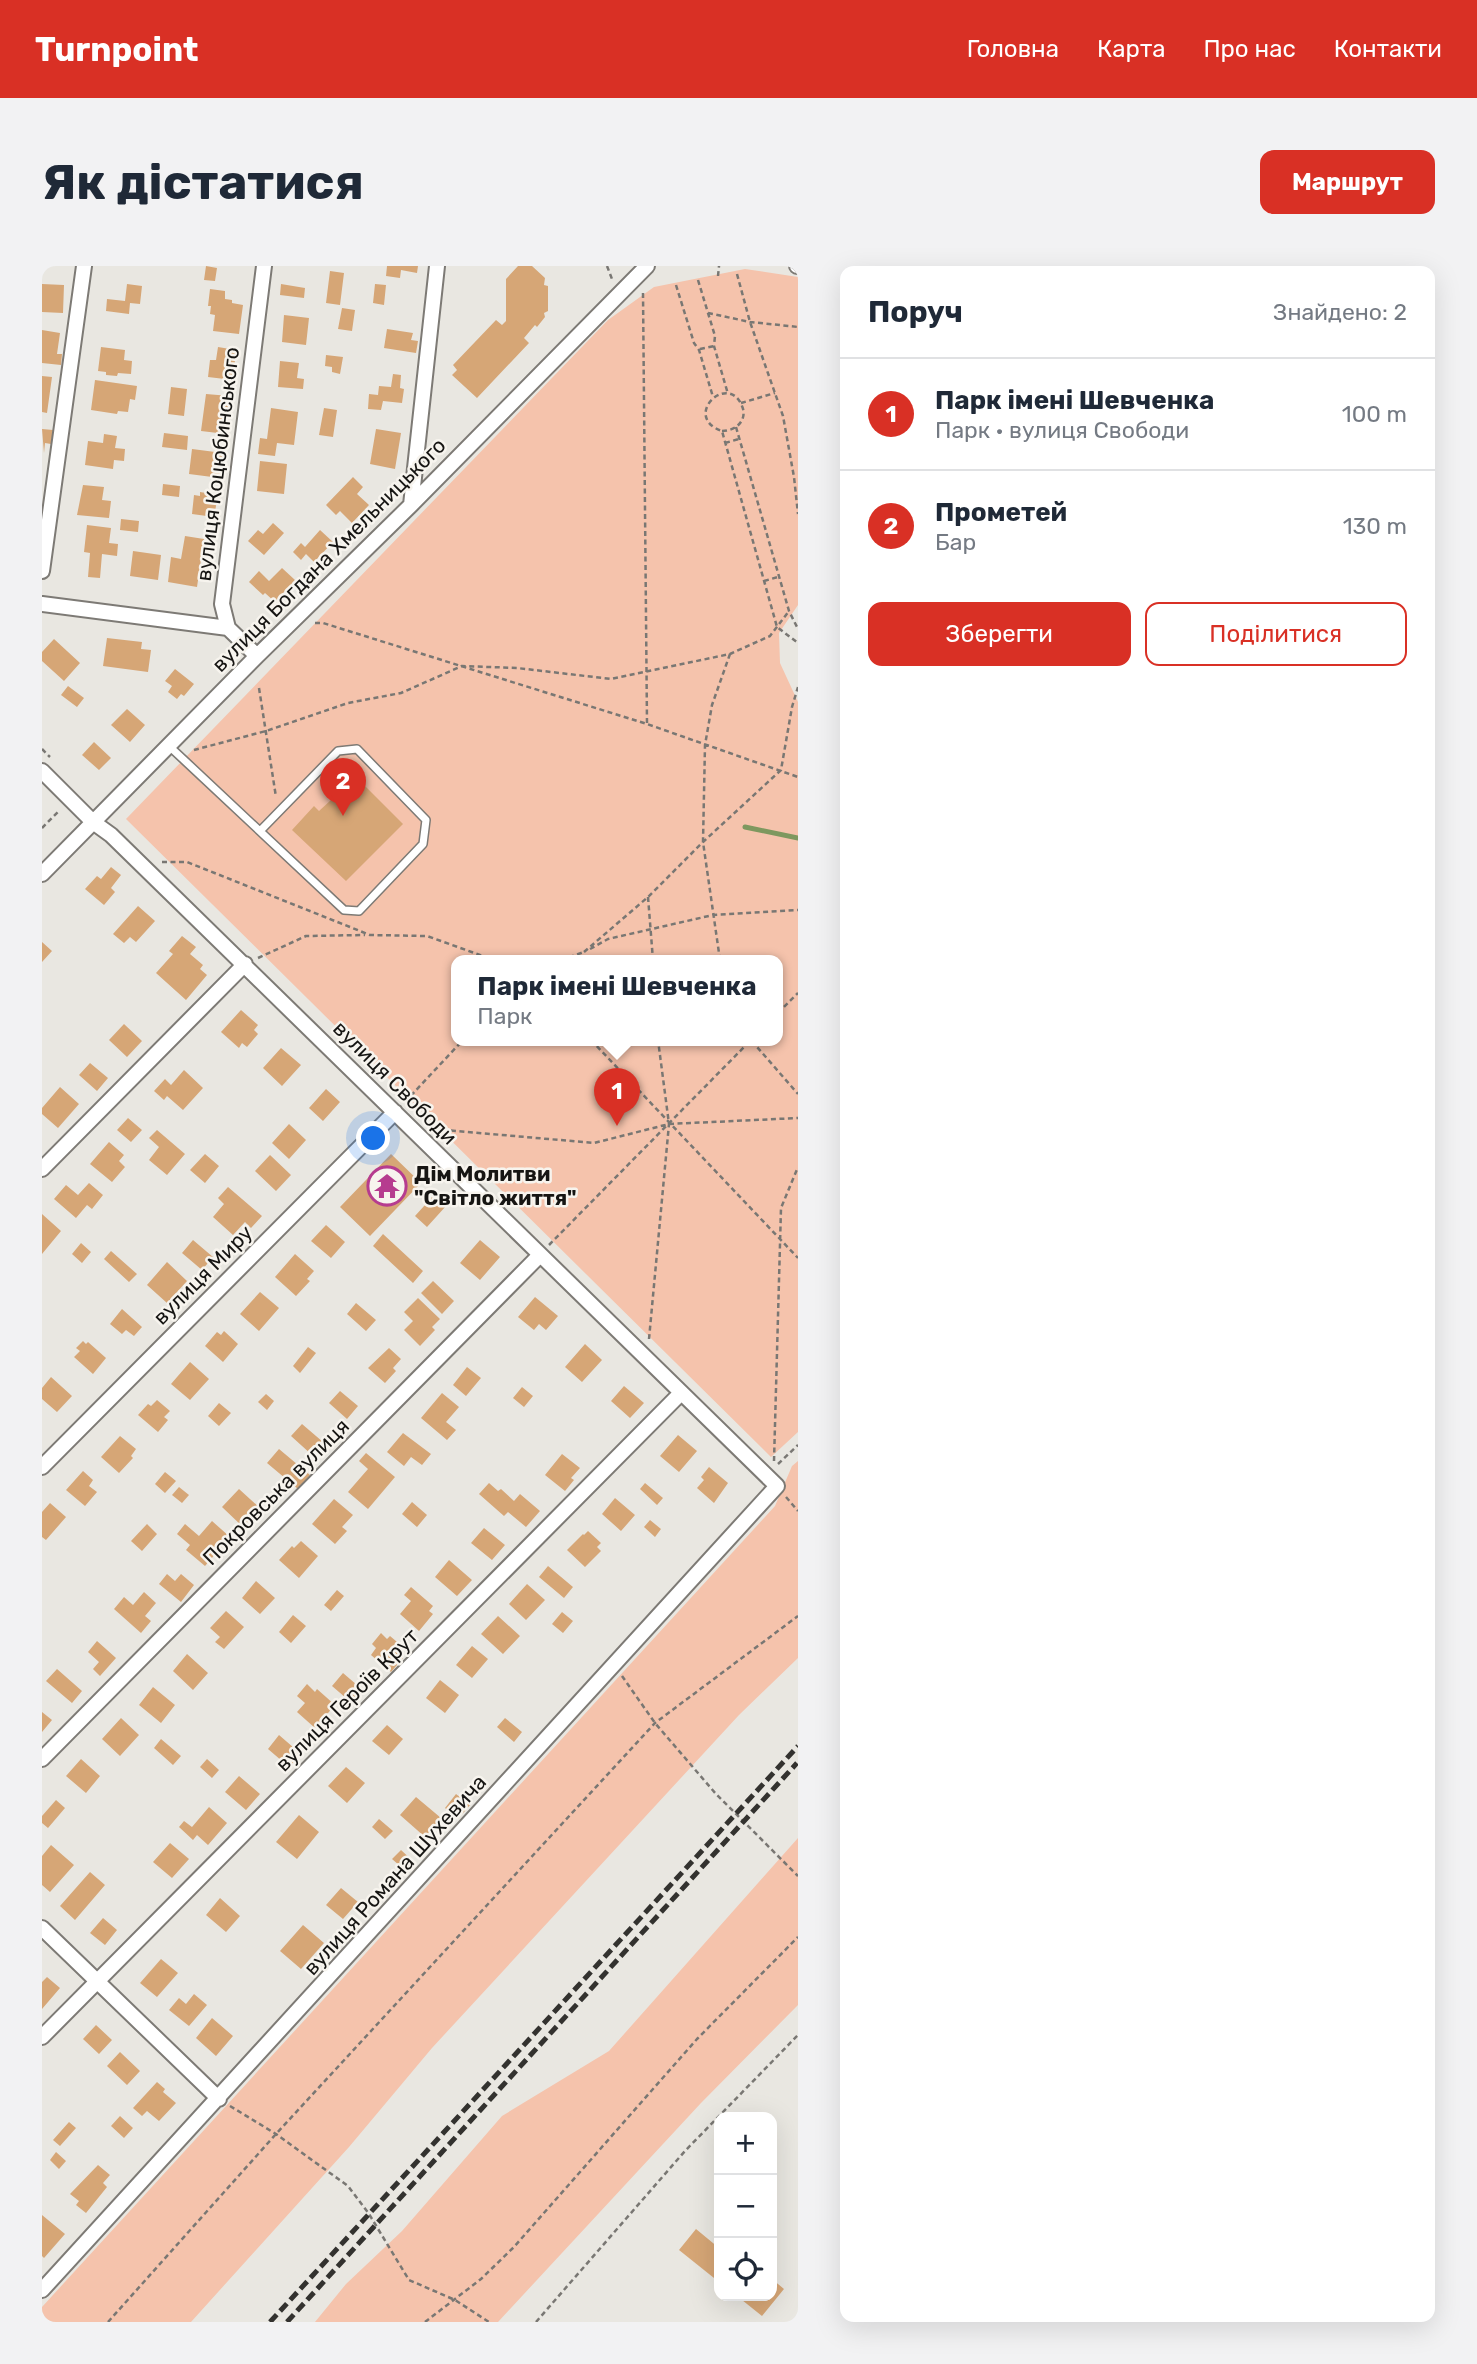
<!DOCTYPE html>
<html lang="uk">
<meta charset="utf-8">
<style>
:root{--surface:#fff;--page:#f2f2f3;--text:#1f2937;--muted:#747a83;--line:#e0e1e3;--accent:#d93025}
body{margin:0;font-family:Rubik,sans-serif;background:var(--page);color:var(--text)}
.controls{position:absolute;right:21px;bottom:21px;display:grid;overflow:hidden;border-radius:14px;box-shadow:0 7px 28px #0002}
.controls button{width:63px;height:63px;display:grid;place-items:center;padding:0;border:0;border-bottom:2px solid var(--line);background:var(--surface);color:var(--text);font:35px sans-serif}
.you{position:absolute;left:332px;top:873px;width:24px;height:24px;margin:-18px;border:5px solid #fff;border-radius:50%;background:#1a73e8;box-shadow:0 0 0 10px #1a73e833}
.badge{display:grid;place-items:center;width:46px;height:46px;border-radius:50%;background:var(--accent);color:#fff;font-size:23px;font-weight:700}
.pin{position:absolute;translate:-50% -58px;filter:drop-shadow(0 2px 4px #0008)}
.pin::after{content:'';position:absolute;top:37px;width:24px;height:21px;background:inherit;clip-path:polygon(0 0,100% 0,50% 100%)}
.popup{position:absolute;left:409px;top:689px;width:332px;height:91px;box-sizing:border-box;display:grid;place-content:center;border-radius:14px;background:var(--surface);filter:drop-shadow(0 2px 5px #0005);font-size:23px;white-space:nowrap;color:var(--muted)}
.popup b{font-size:26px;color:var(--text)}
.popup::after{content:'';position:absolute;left:50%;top:100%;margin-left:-14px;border:14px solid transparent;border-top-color:var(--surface)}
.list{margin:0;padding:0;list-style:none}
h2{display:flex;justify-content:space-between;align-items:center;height:91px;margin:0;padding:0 28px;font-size:30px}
h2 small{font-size:23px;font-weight:400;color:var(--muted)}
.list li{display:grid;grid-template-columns:46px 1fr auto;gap:21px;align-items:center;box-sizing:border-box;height:112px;padding:0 28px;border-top:2px solid var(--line)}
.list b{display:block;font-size:26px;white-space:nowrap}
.list p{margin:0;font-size:23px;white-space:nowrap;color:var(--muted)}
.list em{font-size:23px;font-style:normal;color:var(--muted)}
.actions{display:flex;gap:14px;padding:21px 28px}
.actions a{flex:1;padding:16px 0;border:2px solid var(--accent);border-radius:14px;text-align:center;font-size:24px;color:var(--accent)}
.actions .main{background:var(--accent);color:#fff}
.icon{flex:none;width:38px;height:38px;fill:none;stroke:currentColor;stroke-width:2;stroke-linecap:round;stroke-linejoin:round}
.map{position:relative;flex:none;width:756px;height:2056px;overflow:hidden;border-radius:14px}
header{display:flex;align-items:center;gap:42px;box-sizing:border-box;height:98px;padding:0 35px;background:var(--accent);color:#fff}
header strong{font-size:33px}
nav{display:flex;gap:38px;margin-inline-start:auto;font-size:24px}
.intro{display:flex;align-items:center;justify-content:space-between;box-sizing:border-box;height:168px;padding:0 42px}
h1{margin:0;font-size:49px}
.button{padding:18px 32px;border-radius:14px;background:var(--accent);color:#fff;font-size:24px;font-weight:700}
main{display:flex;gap:42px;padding:0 42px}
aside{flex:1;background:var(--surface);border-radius:14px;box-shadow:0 7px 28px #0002}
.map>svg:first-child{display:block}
.green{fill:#f5c3ac;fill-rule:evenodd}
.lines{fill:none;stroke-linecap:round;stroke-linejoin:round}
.stream{stroke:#7e985f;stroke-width:5}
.building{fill:#d6a676}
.service-casing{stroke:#7d7a75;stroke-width:10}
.minor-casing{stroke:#7d7a75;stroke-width:18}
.path{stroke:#797773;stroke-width:2.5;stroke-dasharray:5 3.5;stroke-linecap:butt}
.service{stroke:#fff;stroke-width:7}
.minor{stroke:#fff;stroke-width:14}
.rail{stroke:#33322f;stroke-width:5;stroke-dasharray:10 5;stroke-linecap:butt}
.labels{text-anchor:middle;stroke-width:5;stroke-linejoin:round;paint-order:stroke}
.street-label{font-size:21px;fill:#161513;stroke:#f7f4ee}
.poi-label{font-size:21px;font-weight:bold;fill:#161513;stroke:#f7f4ee;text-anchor:start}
</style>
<header>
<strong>Turnpoint</strong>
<nav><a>Головна</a><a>Карта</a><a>Про нас</a><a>Контакти</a></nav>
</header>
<div class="intro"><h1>Як дістатися</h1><a class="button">Маршрут</a></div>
<main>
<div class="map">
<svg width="756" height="2056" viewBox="0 0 756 2056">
<rect width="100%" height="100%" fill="#e9e7e1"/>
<path class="green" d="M703 3 756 11V339L737 367 738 397 756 436V1166L729 1191 84 553 566 54 612 21ZM414 694H736V774H414Z
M756 1195V1392L697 1449 390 1782 307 1881 149 2056H0V2041L733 1240 750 1200Z
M756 1572V1739L659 1837 456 2056H273L304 2018 360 1965 460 1850 567 1785Z"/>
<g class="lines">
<path class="stream" d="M703 561 756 572"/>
</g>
<path class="building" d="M164 0 175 2 173 15 162 14Z
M345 0H376L375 7 359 4 358 12 344 10Z
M476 0H490L503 12 502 19 506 20V45L502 47 503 51 495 61 493 59 482 72 487 77 435 132 410 109 415 104 411 99 454 54 460 59 464 55V13Z
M288 5 302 7 298 39 284 37Z
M0 18 22 19 21 47 0 46Z
M85 18 100 20 98 38 88 37 87 48 64 45 65 33 83 35Z
M239 18 263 22 262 32 238 29Z
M333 18 344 19 342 39 331 37Z
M168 23 183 25V33L190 34V37L201 39 197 68 171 65 173 49 168 48 169 40H166Z
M300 42 313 44 310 65 296 63Z
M242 49 267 52 264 79 240 76Z
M345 63 371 67 369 74 376 75 374 87 342 82Z
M0 64 18 67 15 88H20L19 99 0 97Z
M59 81 83 84 82 94 90 95 89 108 76 107 75 110 64 109V106L56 105Z
M176 81 194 84 191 114 166 111 168 94H174Z
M284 89 301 91 298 108 290 106V101L283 100Z
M238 95 257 97 255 112 262 113 261 123 236 121Z
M351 108 359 109 358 122 362 123 360 137 341 135 339 144 326 143 327 128 336 129 337 120 349 121Z
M0 110 10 111 5 147 0 146Z
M53 114 95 120 93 134 88 133 86 146 76 145 75 148 49 144Z
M129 121 145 123 142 150 126 148Z
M164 128 188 130 184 168 159 165Z
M229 142 256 146 252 179 235 177 233 190 216 188 218 172 225 173Z
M282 142 295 144 291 171 277 169Z
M0 163 11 164 9 178 3 177 2 187Z
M334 163 359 167 353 203 328 198Z
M122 167 146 170 145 184 120 181Z
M62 168 75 170 73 182 83 183 82 195 72 194 71 203 43 199 46 175 61 177Z
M150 183 181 187 178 212 147 208Z
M218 195 245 198 242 228 215 225Z
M311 211 321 221 315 228 327 239 310 257 298 245 294 249 284 239Z
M121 218 138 220 137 231 120 229Z
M41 219 62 221 60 234 69 235 67 252 35 249Z
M158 226 176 229 172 251 150 248 152 229 158 230Z
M79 253 97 255 96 266 78 264Z
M231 257 242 267 222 289 206 275 216 264 221 268Z
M45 259 69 262 67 277 76 278 75 290 60 288 58 312 46 311 48 287 42 286Z
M278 264 291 276 272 296 264 288 259 294 251 286 259 277 263 281Z
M143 270 162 273 155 321 126 316 129 291 139 293Z
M91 285 119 289 116 314 88 310Z
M240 302 253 314 233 336 223 327 221 329 207 316 217 305 227 315Z
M65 372 100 376 99 383 109 384 106 406 61 400Z
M12 373 38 397 22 415 0 395V386Z
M133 403 152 418 142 430 139 428 135 433 126 426 130 420 123 415Z
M26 420 42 432 35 441 19 429Z
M85 443 103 459 88 476 69 459Z
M52 476 69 492 57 504 40 489Z
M307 504 361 558 304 615 250 564 272 540 277 545 289 534 284 529Z
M69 601 79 609 69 622 73 626 62 639 43 623 55 610 59 613Z
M96 640 113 655 94 676 88 671 82 677 71 668Z
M140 670 154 681 148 688 161 699 158 703 165 709 144 734 114 707 131 688 127 685Z
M0 676 10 685 0 696Z
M199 744 216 759 212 764 216 768 205 781 200 777 197 782 179 766Z
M82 758 100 775 85 791 67 774Z
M239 782 259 799 240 820 221 802Z
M48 797 66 812 55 825 37 809Z
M142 804 161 822 141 844 125 830 122 834 112 825 123 813 129 819Z
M18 821 37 838 16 862 0 848V842Z
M284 823 298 836 281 855 267 842Z
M86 852 100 864 89 876 75 864Z
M247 858 264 874 247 893 230 877Z
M115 864 143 888 125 909 107 894 117 881 107 872Z
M67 876 82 889 77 895 83 901 70 916 48 898Z
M163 888 177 900 163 917 148 904Z
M349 888 379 917 328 970 298 941Z
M228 889 249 909 234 925 213 905Z
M47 917 61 929 50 943 45 939 34 952 12 933 24 919 36 929Z
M186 921 220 950 209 962 203 956 191 969 171 951 182 938 176 932Z
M392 929 404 940 385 961 373 950Z
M0 948 19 965 0 988Z
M284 959 303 976 289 992 269 975Z
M341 968 381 1005 371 1017 331 980Z
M151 974 171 991 160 1004 140 987Z
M438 974 458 991 438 1014 418 997Z
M39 977 49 986 40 997 30 988Z
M69 985 95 1008 87 1016 62 993Z
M253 988 272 1005 265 1013 268 1015 254 1030 233 1011Z
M125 996 145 1015 125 1037 105 1019Z
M391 1015 412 1035 400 1048 379 1027Z
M218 1026 237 1042 217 1065 198 1048Z
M493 1031 516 1050 504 1064 497 1058 492 1064 476 1051Z
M376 1032 398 1053 390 1061 393 1064 378 1080 362 1064 371 1055 362 1046Z
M314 1037 334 1054 324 1065 305 1048Z
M80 1043 100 1061 92 1070 84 1064 80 1068 68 1058Z
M182 1065 196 1078 181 1096 163 1080 175 1066 179 1069Z
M41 1075 44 1078 46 1076 64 1092 51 1108 32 1091 38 1085 34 1082Z
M543 1078 560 1094 540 1116 523 1101Z
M266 1081 274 1087 258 1107 251 1100Z
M347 1082 359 1093 351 1102 354 1105 343 1117 326 1102Z
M148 1096 167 1113 148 1134 129 1118Z
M425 1101 439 1112 424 1130 411 1119Z
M9 1111 30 1130 15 1146 0 1133V1122Z
M582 1120 602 1137 588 1152 569 1135Z
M480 1121 491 1130 482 1141 471 1132Z
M298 1125 316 1140 305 1153 287 1137Z
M400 1127 417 1141 404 1156 414 1164 405 1174 379 1152Z
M224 1128 232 1135 225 1144 216 1136Z
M115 1134 128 1145 122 1151 126 1154 116 1166 96 1149 106 1138 109 1140Z
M177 1137 189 1147 177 1160 166 1150Z
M260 1158 281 1176 270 1189 249 1170Z
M361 1167 389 1188 380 1199 369 1191 362 1200 345 1186Z
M636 1169 655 1185 637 1206 618 1190Z
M78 1170 94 1183 89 1190 91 1192 77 1207 59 1191Z
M237 1183 268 1209 256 1223 225 1197Z
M324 1187 353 1211 326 1243 306 1226 326 1203 317 1195Z
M520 1188 538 1202 529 1212 532 1214 523 1225 503 1209Z
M667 1201 686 1217 672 1237 655 1222 662 1214 659 1211Z
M41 1205 51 1214 47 1220 55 1226 43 1240 24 1224Z
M123 1206 134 1215 123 1227 113 1218Z
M447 1217 456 1225 459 1223 472 1235 478 1228 498 1245 484 1261 466 1246 462 1250 437 1228Z
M603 1217 621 1232 615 1239 598 1223Z
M137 1221 147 1229 140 1237 130 1229Z
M197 1223 218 1242 201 1261 180 1241Z
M573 1232 593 1249 579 1265 560 1248Z
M292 1233 311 1249 300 1261 305 1265 293 1278 270 1258Z
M370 1236 385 1249 375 1261 360 1248Z
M8 1237 24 1251 4 1274 0 1271V1246Z
M608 1254 619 1263 613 1271 602 1261Z
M170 1255 188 1271 163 1300 144 1284 148 1279 135 1268 143 1258 157 1270Z
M105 1258 115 1268 100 1285 89 1275Z
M442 1262 463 1279 450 1294 429 1277Z
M546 1265 559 1277 555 1281 559 1285 543 1301 525 1284 541 1268 542 1269Z
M259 1275 276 1290 257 1312 237 1294 250 1280 252 1282Z
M407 1294 430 1314 415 1330 393 1311Z
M506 1300 531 1321 522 1332 497 1311Z
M125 1308 133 1315 139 1308 152 1319 139 1336 117 1318Z
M214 1315 233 1332 218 1348 200 1332Z
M485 1318 503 1334 484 1354 467 1338Z
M369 1321 391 1340 387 1345 391 1348 377 1365 358 1348 369 1335 362 1329Z
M295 1324 302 1330 289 1345 282 1339Z
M102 1326 114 1337 103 1350 109 1355 99 1367 72 1343 82 1331 91 1339Z
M184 1345 202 1361 182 1383 173 1376 178 1371 168 1362Z
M520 1346 531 1355 521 1367 510 1358Z
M251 1349 264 1360 249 1377 237 1366Z
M456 1350 478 1370 461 1388 439 1368Z
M339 1367 345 1373 348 1370 361 1381 356 1387 361 1392 349 1406 329 1389 334 1382 330 1378Z
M55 1375 74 1392 58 1410 51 1403 57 1396 46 1386Z
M430 1380 446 1393 430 1412 414 1399Z
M145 1388 166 1407 151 1424 131 1405Z
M15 1403 40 1425 30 1437 4 1415Z
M301 1407 322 1425 311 1438 290 1420Z
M398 1414 417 1429 403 1447 384 1432Z
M265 1418 273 1426 275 1423 293 1439 273 1462 255 1446 263 1437 255 1430Z
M111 1421 133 1439 119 1457 97 1439Z
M0 1446 10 1454 0 1466Z
M79 1452 97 1469 78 1490 60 1473Z
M463 1452 480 1466 472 1476 455 1461Z
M345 1459 361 1473 347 1489 330 1475Z
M237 1469 259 1488 247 1501 226 1483Z
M119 1473 139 1490 131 1499 112 1482Z
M39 1493 58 1510 44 1527 24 1510Z
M165 1493 177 1504 170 1512 158 1501Z
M304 1501 323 1517 305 1537 286 1520Z
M197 1510 218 1528 204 1544 183 1526Z
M414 1528 428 1539 416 1553 403 1542Z
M374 1531 399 1552 383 1571 358 1549Z
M14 1534 23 1542 6 1562 0 1557V1550Z
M167 1541 185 1557 166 1579 155 1569 151 1574 137 1561 142 1555 150 1561Z
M257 1549 277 1566 255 1593 234 1576Z
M337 1553 351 1565 343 1573 330 1561Z
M128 1577 147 1593 130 1612 111 1596Z
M9 1579 32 1599 8 1626 0 1619V1590Z
M359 1584 373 1597 365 1606 350 1593Z
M48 1606 63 1619 33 1654 18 1640Z
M299 1622 316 1636 301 1653 284 1639Z
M178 1632 198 1650 184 1666 164 1649Z
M61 1652 75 1664 63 1679 48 1667Z
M261 1659 282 1677 259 1703 238 1685Z
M119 1693 136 1707 115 1731 98 1717Z
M5 1711 18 1722 0 1743V1716Z
M152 1728 165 1739 147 1760 127 1744 137 1732 144 1738Z
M170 1752 191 1770 174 1790 154 1772Z
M54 1759 70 1774 57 1788 41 1773Z
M78 1786 98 1805 85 1819 65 1800Z
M115 1816 123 1823 121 1826 134 1837 117 1855 105 1845 100 1850 91 1842Z
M78 1850 91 1862 82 1872 69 1860Z
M27 1856 34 1862 18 1880 11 1874Z
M14 1886 24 1895 17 1903 8 1894Z
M56 1899 68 1909 61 1917 65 1921 44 1947 34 1939 37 1935 28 1928Z
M0 1949 23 1968 2 1992 0 1990Z
M654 1963 677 1982V2016L637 1984Z
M730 2013 742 2023 720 2050 695 2030H730Z"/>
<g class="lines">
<g class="service-casing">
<path id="service" d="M127 480 142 494 302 644 317 645 381 578 384 554 315 483 296 485 218 565"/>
</g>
<g class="minor-casing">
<path id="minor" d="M755 0H756
M369 239 395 0
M0 305 42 0
M0 338 186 362
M215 390 186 362 180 338 222 0
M0 505 51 556 69 569 735 1220 0 2024
M0 608 215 390 369 239 605 0
M0 903 203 698
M0 1201 353 846
M0 1493 498 989
M0 1662 177 1833
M0 1771 639 1127"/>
</g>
<path class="path" d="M565 0 570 13
M695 8 708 56 741 150 752 211 756 248
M676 10 677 0
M656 14 673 70 672 80 686 128
M634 19 652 77 657 84 671 131
M601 27 605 458
M666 47 708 56 756 61
M658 83 672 80
M699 137 733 127
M694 161 747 345 756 363
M680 165C694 165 706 154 700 140 686 105 639 151 680 165L735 361 756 377
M683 177 697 173
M722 315 736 311
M273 357H281L605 458 756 511
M217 422 234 531
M0 483 8 491
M152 484 224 465 306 437 359 427 420 400 475 402 569 413 688 388 728 370 747 345
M0 562 18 544
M120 596H145L328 669 385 670 452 694
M606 631 611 694
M548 683 566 673 671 649 756 644
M542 686 606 631 661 576 739 504 750 441 756 421
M216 692 264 670 323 669
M519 694 542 686
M678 694 661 576 663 479 670 439 688 388
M736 747 756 727
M549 774 756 992
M363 836 421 774
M392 863 552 877 627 858 756 852
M507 979 709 774 756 828
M607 1073 627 858 616 774
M732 1195 739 942 756 901
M736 1198 756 1179
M744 1231 756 1245
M580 1410 613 1457 674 1528 756 1610
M188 1840 234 1868 306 1920 327 1948 367 2014 413 2034 447 2056
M66 2056 234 1868 613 1457 756 1350
M383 2056 439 2013 472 1981 655 1773 756 1671
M494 2056 643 1885 756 1769"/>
<use href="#service" class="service"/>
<use href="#minor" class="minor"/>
<path class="rail" d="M228 2056 756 1480
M245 2056 755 1497"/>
</g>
<defs>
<g id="temple-ring" transform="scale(2.0125)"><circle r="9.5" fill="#f7f4ee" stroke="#b63c8f" stroke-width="1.5"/><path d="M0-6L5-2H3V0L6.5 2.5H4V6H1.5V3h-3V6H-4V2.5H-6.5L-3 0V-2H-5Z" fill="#b63c8f"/></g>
</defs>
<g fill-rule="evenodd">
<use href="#temple-ring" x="345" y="920"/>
</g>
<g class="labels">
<g class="street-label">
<text transform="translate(176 198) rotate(-83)" y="7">вулиця Коцюбинського</text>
<text transform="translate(287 289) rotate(-45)" y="7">вулиця Богдана Хмельницького</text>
<text transform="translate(353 817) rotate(45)" y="7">вулиця Свободи</text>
<text transform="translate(161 1009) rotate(-45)" y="7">вулиця Миру</text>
<text transform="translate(234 1226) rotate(-45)" y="7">Покровська вулиця</text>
<text transform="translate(305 1434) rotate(-45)" y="7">вулиця Героїв Крут</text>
<text transform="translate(353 1609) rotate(-48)" y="7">вулиця Романа Шухевича</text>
</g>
<g class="poi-label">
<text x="372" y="915">Дім Молитви<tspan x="372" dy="24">"Світло життя"</tspan></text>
</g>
</g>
</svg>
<div class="controls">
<button>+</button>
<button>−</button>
<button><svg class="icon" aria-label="locate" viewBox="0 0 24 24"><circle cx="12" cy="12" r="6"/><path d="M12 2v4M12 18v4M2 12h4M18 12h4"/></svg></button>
</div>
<div class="you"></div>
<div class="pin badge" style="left:575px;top:860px">1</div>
<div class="popup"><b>Парк імені Шевченка</b>Парк</div>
<div class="pin badge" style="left:301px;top:550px">2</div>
</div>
<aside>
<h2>Поруч<small>Знайдено: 2</small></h2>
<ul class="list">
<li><span class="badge">1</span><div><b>Парк імені Шевченка</b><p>Парк · вулиця Свободи</p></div><em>100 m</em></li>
<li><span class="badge">2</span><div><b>Прометей</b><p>Бар</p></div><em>130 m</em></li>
</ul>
<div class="actions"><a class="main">Зберегти</a><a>Поділитися</a></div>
</aside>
</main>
